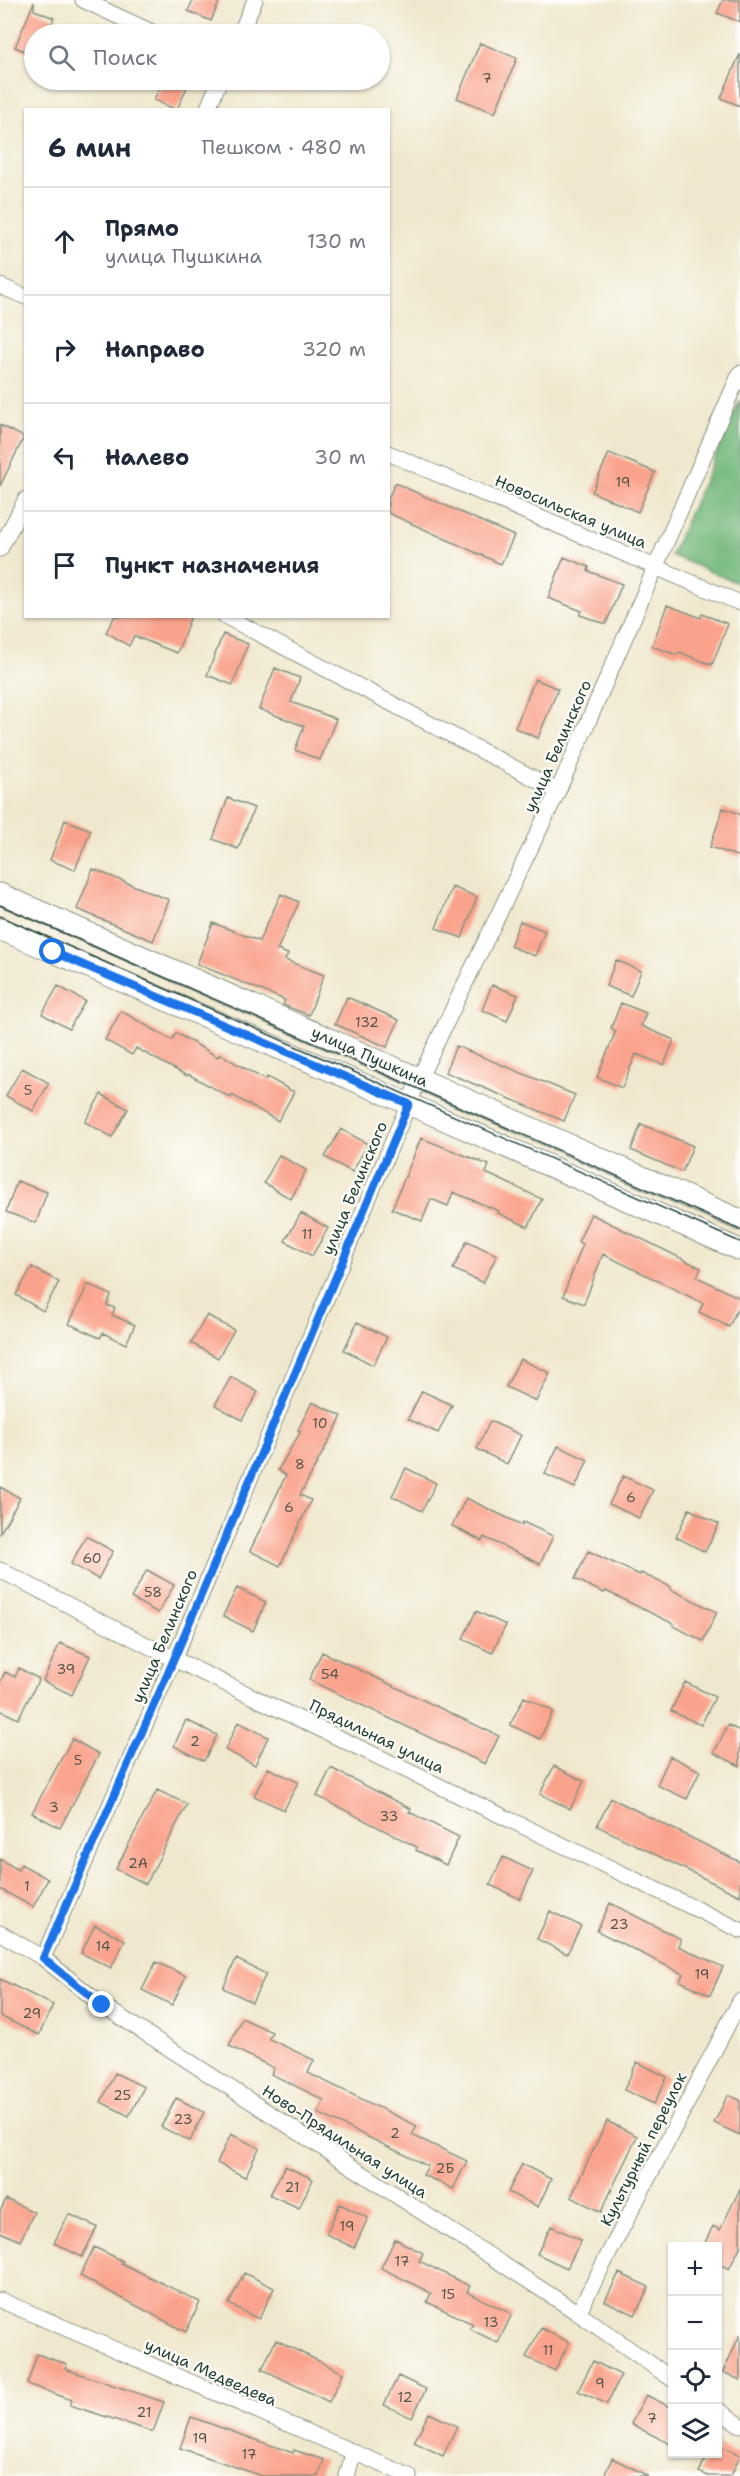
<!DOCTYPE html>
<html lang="ru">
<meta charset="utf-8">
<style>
:root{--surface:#fff;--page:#f6f6f7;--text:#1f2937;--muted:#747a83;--line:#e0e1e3}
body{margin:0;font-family:"Shantell Sans",sans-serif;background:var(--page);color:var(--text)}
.controls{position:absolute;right:18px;bottom:18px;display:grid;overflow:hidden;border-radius:0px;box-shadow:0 2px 4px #0004}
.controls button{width:54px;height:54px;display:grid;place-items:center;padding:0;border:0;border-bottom:2px solid var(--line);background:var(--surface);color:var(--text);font:30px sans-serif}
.stop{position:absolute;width:18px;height:18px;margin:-14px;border:4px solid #1a73e8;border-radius:50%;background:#fff}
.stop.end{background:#1a73e8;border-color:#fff;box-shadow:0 2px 6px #0008}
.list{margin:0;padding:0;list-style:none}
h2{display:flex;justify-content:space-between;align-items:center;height:78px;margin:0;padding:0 24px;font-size:26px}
h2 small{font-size:20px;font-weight:400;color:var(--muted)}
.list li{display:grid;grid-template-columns:39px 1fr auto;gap:18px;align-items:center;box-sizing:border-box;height:108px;padding:0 24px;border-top:2px solid var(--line)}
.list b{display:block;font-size:22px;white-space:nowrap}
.list p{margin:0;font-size:20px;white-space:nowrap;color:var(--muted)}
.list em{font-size:20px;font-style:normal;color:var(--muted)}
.icon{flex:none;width:33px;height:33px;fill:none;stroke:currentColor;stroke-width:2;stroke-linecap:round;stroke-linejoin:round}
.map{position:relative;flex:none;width:740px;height:2476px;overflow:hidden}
.search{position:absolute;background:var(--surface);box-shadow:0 2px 4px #0004;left:24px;top:24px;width:366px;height:66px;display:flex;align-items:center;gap:15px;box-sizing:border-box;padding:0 21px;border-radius:33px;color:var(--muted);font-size:22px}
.panel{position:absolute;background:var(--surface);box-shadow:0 2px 4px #0004;left:24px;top:108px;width:366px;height:510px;border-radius:0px}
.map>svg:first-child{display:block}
.forest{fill:#72b77b;stroke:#487a58;stroke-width:1.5}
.building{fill:#faa38c}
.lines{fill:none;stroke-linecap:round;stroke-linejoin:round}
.street-casing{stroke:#889281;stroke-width:17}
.secondary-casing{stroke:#889281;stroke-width:23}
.street{stroke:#fff;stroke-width:15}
.secondary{stroke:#fff;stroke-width:21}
.tram{stroke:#1f3d34;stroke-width:1.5}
.route{stroke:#1a73e8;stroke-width:8}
.labels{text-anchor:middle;stroke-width:4.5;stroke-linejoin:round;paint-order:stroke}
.number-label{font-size:14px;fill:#56564a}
.street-label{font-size:16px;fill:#1f3d34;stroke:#fdfcf7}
</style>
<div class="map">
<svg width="740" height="2476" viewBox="0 0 740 2476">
<rect width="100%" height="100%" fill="#fdfcf7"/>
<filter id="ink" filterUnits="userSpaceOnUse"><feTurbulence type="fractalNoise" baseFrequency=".0167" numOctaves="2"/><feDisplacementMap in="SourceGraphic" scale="12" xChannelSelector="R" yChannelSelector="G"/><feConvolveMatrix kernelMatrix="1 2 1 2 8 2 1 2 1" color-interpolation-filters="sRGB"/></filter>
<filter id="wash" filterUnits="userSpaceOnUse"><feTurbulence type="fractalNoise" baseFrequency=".008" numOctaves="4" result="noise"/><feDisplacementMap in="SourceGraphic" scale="24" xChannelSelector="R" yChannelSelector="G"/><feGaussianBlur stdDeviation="1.35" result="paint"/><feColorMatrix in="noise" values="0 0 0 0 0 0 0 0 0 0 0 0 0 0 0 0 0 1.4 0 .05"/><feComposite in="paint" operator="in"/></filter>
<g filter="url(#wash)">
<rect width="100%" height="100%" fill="#f0e8ce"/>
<path class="forest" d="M740 400V584L671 555Z"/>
<g id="blocks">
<path class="building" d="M193 0H220L211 21 188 11Z
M723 0H740V22L717 13Z
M34 2V10L54 18 47 34H34V55L15 47Z
M480 43 517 58 495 113 457 98Z
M740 54V106L721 98Z
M163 80H190L177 110 154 100Z
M0 425 24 437 0 486Z
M609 453 655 472 638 512 592 492Z
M395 483 514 536 501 564 388 513V499Z
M564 557 589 567 588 571 622 584 606 624 580 615 582 611 548 598Z
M667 605 701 618 702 614 728 624 712 665 679 652 677 655 652 646Z
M115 616H191L177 653 134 636 129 646 106 632Z
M223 634 248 644 233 685 207 675Z
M275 668 300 678 291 702 336 719 320 760 295 750 304 726 259 709Z
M535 679 558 689 538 738 515 728Z
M228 798 254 808 238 849 213 839Z
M723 808 740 814V857L710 847Z
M65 820 91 830 75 870 50 860Z
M93 869 169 900 153 941 77 909Z
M452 887 477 897 462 938 436 928Z
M281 894 299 902 277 950 288 954 285 960 324 975 309 1015 283 1005 285 1000 197 964 213 923 259 941Z
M520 921 545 931 535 956 510 946Z
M616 960 641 971 631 996 606 986Z
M492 985 518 995 507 1021 482 1010Z
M58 986 85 1001 69 1029 42 1014Z
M347 997 399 1020 387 1047 335 1024Z
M621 1003 646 1013 641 1026 674 1040 664 1065 636 1054 622 1088 597 1077 616 1031 611 1028Z
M121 1011 172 1040 176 1033 218 1057 220 1054 265 1080 267 1077 294 1092 278 1121 232 1095 231 1098 188 1074 187 1076 136 1048 132 1055 105 1040Z
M456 1046 575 1095 564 1121 445 1072Z
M22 1068 49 1083 33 1111 6 1096Z
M101 1094 128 1109 112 1137 85 1122Z
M641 1124 693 1146 682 1172 631 1150Z
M341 1129 368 1144 352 1172 325 1157Z
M421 1138 489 1165 486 1173 542 1199 528 1227 498 1213 499 1211 453 1192 448 1206 431 1199 422 1221 392 1209Z
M279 1155 306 1170 291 1199 264 1183Z
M17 1181 47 1192 36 1223 6 1212Z
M301 1213 328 1228 312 1256 285 1241Z
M591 1214 701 1268 697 1277 740 1298V1303L729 1327 699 1312 703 1303 603 1254 584 1304 563 1296 583 1244 578 1242Z
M467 1241 497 1255 483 1283 453 1269Z
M32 1267 59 1282 43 1311 16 1295Z
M88 1284 111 1295 107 1305 115 1308 112 1315 135 1325 126 1344 103 1333 100 1338 69 1324Z
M207 1315 234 1330 218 1358 191 1343Z
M357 1322 387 1337 373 1365 344 1350Z
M520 1359 550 1373 536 1401 506 1387Z
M231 1377 258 1392 242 1420 215 1405Z
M422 1391 452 1405 438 1433 408 1419Z
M312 1402 342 1416 300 1495 311 1500 280 1566 250 1551 286 1475 278 1470 301 1431 298 1430Z
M490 1421 521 1435 507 1464 477 1449Z
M558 1446 588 1460 575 1488 545 1474Z
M406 1468 436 1483 422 1511 392 1496Z
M623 1476 653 1490 639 1518 609 1504Z
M0 1487 20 1498 0 1533Z
M466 1498 522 1525 523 1522 553 1536 540 1564 484 1537 482 1541 452 1526Z
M689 1509 719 1524 705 1552 676 1537Z
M86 1536 113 1551 98 1579 71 1564Z
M588 1551 640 1575 641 1573 671 1587 670 1589 717 1612 703 1641 673 1626 674 1624 606 1591 604 1593 575 1579Z
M147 1570 174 1585 158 1613 131 1598Z
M237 1588 266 1602 253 1631 223 1616Z
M476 1611 506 1625 492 1653 463 1639Z
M60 1643 90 1656 72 1695 43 1681Z
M322 1652 499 1736 485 1764 309 1680Z
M19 1668 39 1679 18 1719 0 1710V1683L5 1672 15 1677Z
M685 1682 715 1697 701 1725 671 1711Z
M524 1697 553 1711 540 1739 510 1725Z
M186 1720 217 1735 204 1761 174 1746Z
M238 1722 268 1737 255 1765 225 1750Z
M728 1725 740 1731V1766L714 1753Z
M72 1739 99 1754 60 1828 32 1813Z
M670 1756 700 1771 687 1799 657 1785Z
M554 1766 584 1781 570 1809 540 1794Z
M268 1768 298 1782 284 1810 254 1796Z
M331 1768 411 1809 409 1812 459 1837 446 1865 416 1850 417 1847 317 1796Z
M157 1790 187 1804 146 1884 116 1869Z
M611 1798 740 1862V1896L597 1826Z
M503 1857 533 1871 520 1899 490 1885Z
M0 1859 18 1870 21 1864 48 1879 33 1907 0 1889Z
M610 1903 681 1939 678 1946 723 1967 710 1995 680 1981 683 1974 597 1931Z
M550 1911 581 1926 567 1954 537 1939Z
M95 1925 125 1940 111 1968 81 1953Z
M236 1959 266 1974 252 2002 223 1988Z
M156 1962 186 1976 172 2005 142 1990Z
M0 1979 53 2005 39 2035 0 2016Z
M242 2018 272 2032 269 2039 314 2060 308 2073 417 2126 412 2135 467 2161 453 2189 423 2175 428 2166 318 2113 324 2100 271 2074 274 2068 229 2046Z
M637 2062 667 2077 654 2104 624 2090Z
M115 2073 144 2087 129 2116 101 2102Z
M728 2095 740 2100V2135L714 2123Z
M176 2098 204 2112 190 2141 161 2127Z
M607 2121 637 2136 601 2212 571 2197Z
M231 2134 259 2148 245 2177 217 2163Z
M522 2164 551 2179 538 2207 508 2192Z
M285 2166 313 2179 299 2208 270 2195Z
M740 2189V2247L729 2269 717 2263V2247H703L713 2226 720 2230Z
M6 2199 34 2212 20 2241 0 2232V2212Z
M340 2204 368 2218 354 2248 326 2234Z
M69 2214 97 2227 82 2257 54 2243Z
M551 2226 581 2240 567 2268 537 2254Z
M395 2239 423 2253 419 2261 470 2286 467 2292 512 2314 498 2343 470 2329 473 2324 427 2302 431 2293 381 2268Z
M94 2247 123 2261 121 2263 200 2302 186 2332 80 2276Z
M244 2273 274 2288 259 2319 229 2304Z
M619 2273 649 2287 635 2315 605 2301Z
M541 2328 569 2342 555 2371 526 2357Z
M740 2335V2380L723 2372Z
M276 2340 343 2373 329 2402 262 2369Z
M37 2354 67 2364 65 2369 164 2402 153 2432 70 2405 72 2400 27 2384Z
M593 2361 621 2375 607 2404 578 2391Z
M398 2376 426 2389 412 2418 384 2405Z
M646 2395 672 2408V2445L631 2424Z
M429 2413 457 2426 443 2456 414 2442Z
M191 2417 293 2453 294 2450 324 2460 318 2476H262L180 2448Z
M717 2444 740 2455 731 2476H708L699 2472 708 2454H717Z
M612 2458 648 2476H604Z"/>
</g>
</g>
<g filter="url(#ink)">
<use href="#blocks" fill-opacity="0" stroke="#889281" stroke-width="1.5"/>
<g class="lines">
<g class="street-casing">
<path id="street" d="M83 0 156 34
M240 34 255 0
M207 110 220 80
M0 286 26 297
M388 453 740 603
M0 549 26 499
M225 616 558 791
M0 1570 174 1659 740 1930
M0 1933 43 1958 102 2005 578 2313 672 2379
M43 1958 174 1659 420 1077 558 791 740 373
M0 2300 409 2476
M578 2313 740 2001
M718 2410 740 2425
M347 2476 353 2454"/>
</g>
<g class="secondary-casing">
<path id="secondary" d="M0 894 740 1220
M0 929 409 1104 740 1250"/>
</g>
<use href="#street" class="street"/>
<use href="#secondary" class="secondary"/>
<path class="tram" d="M0 905 740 1230
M0 916 740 1242"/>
</g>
</g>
<g class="lines" filter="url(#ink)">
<path class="route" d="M53 952 409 1104 174 1659 43 1958 102 2005"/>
</g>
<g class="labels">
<g class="number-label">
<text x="487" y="83">7</text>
<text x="623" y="487">19</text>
<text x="367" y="1027">132</text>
<text x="28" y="1095">5</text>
<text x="307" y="1239">11</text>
<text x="320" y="1428">10</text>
<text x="300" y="1469">8</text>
<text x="631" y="1502">6</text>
<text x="289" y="1512">6</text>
<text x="92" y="1563">60</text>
<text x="153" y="1597">58</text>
<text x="66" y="1674">39</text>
<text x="330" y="1679">54</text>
<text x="195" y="1746">2</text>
<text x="78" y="1765">5</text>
<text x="54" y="1812">3</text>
<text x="389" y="1821">33</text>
<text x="138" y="1868">2А</text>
<text x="27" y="1891">1</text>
<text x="619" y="1929">23</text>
<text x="103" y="1951">14</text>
<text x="702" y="1979">19</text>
<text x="32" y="2018">29</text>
<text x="122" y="2100">25</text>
<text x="183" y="2124">23</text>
<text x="395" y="2138">2</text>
<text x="445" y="2173">2Б</text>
<text x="292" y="2192">21</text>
<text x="347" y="2231">19</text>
<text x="402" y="2266">17</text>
<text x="448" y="2299">15</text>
<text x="491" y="2327">13</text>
<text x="548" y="2355">11</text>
<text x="600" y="2388">9</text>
<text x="405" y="2402">12</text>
<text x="144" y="2417">21</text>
<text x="652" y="2423">7</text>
<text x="200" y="2443">19</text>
<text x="249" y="2459">17</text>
</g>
<g class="street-label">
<text transform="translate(571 511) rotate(23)" y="6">Новосильская улица</text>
<text transform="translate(557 746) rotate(-66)" y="6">улица Белинского</text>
<text transform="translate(370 1056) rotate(24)" y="6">улица Пушкина</text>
<text transform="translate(354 1188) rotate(-67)" y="6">улица Белинского</text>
<text transform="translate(164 1636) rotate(-67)" y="6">улица Белинского</text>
<text transform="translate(377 1736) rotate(26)" y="6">Прядильная улица</text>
<text transform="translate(345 2141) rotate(33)" y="6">Ново-Прядильная улица</text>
<text transform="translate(643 2149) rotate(-63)" y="6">Культурный переулок</text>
<text transform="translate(211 2372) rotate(24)" y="6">улица Медведева</text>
</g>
</g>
</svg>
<div class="controls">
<button>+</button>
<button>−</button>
<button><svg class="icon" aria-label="locate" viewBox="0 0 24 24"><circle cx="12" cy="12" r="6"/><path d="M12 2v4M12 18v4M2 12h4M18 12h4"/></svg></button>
<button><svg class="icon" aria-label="layers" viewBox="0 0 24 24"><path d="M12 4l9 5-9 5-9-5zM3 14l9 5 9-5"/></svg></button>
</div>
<div class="stop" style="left:53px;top:952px"></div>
<div class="stop end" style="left:102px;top:2005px"></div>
<div class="search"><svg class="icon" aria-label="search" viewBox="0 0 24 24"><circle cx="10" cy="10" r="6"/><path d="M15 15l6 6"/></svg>Поиск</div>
<section class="panel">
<h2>6 мин<small>Пешком · 480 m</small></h2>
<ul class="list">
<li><svg class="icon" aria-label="ahead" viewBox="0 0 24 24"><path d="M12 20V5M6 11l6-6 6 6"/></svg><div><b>Прямо</b><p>улица Пушкина</p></div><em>130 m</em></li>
<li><svg class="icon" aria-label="right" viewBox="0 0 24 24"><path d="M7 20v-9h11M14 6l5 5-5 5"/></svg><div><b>Направо</b></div><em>320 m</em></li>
<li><svg class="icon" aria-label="left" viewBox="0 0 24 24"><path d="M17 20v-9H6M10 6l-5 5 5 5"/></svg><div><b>Налево</b></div><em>30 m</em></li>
<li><svg class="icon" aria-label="arrive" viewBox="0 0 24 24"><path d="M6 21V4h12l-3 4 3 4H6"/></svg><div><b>Пункт назначения</b></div></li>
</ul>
</section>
</div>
